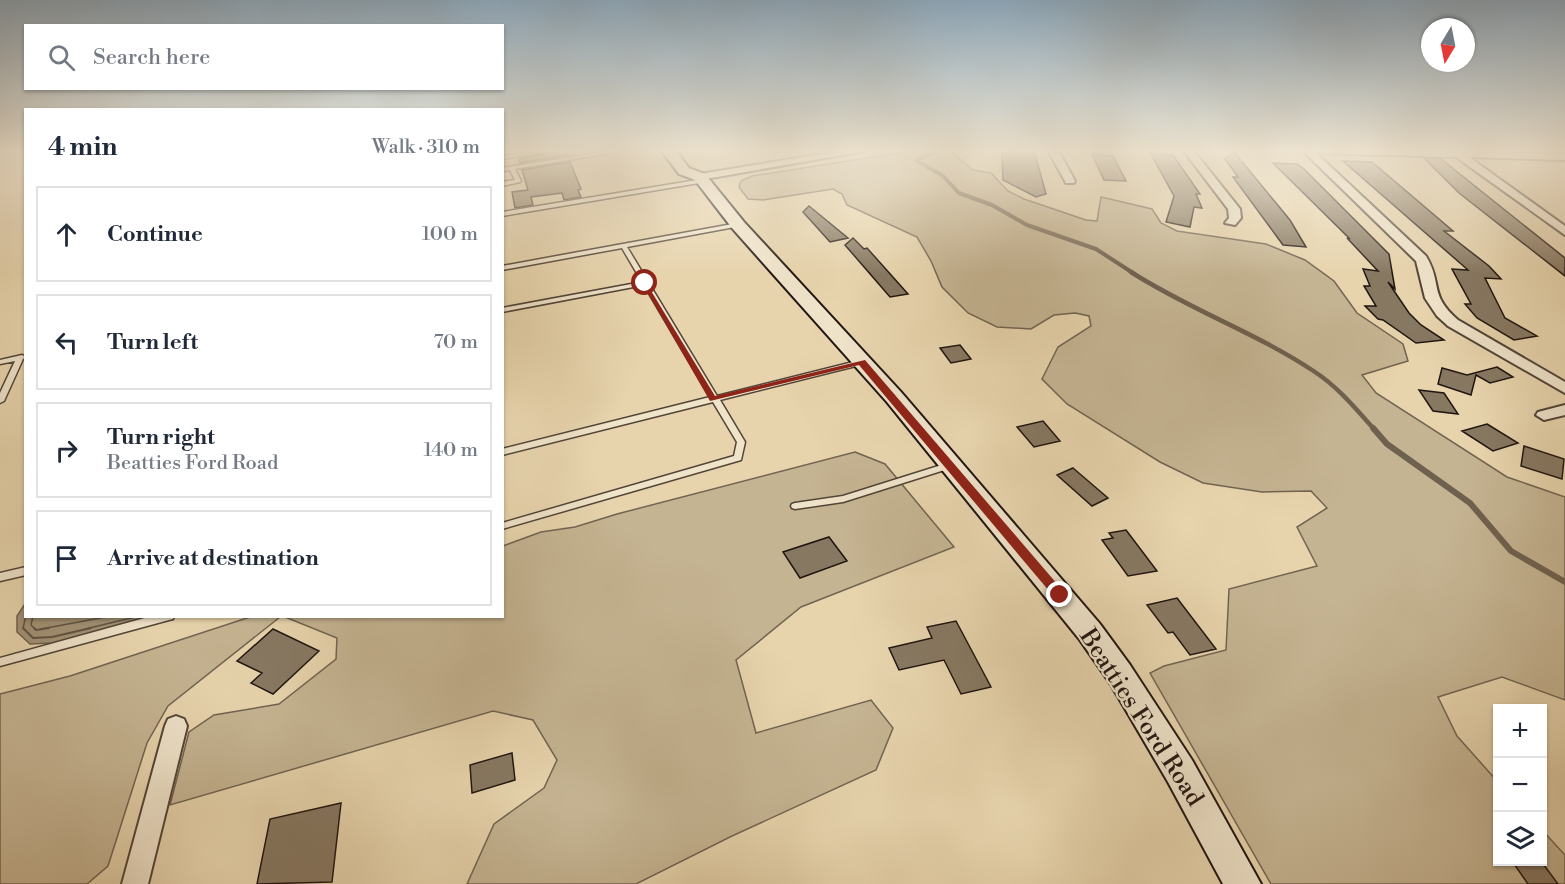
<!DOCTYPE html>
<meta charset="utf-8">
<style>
:root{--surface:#fff;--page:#f2f2f3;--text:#1f2937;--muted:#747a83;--line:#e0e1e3}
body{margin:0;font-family:"Libre Bodoni",serif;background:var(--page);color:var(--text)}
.controls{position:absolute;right:18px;bottom:18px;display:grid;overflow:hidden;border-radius:0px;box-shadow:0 2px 4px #0004}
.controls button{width:54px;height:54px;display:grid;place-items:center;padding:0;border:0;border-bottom:2px solid var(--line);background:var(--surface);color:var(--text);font:30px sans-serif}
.compass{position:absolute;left:1421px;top:18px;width:54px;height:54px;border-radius:50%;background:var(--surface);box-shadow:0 2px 4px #0004;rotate:190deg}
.stop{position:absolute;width:18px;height:18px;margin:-14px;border:4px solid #8f2418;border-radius:50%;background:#fff}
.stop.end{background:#8f2418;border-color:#fff;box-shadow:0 2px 6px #0008}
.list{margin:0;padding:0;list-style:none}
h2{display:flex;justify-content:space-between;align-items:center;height:78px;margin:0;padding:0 24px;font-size:26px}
h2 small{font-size:20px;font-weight:400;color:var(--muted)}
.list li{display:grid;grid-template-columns:39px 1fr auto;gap:18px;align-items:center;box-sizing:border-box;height:96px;margin:0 12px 12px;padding:0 12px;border:2px solid var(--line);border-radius:0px}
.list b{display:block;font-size:22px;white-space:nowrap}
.list p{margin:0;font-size:20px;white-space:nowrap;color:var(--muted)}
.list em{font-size:20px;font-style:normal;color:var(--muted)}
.icon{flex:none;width:33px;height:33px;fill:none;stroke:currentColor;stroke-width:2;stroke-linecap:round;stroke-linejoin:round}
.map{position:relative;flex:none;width:1565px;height:884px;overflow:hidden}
.search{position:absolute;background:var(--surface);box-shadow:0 2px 4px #0004;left:24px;top:24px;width:480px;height:66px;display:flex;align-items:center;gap:15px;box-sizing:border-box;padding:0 21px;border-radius:0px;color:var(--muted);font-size:22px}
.panel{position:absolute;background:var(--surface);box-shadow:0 2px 4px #0004;left:24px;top:108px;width:480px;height:510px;border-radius:0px}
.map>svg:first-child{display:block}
.green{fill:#c5b492;stroke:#726452;stroke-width:1.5}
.water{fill:#a39378;stroke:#6f614f;stroke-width:1.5}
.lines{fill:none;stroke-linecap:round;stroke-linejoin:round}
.shore-far1{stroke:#625444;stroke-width:1.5}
.shore{stroke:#625444;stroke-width:2}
.stream-far2{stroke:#6f614f;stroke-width:4}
.stream-far1{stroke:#6f614f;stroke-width:4.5}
.stream{stroke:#6f614f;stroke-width:6}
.building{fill:#877862;stroke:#201511;stroke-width:1.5}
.lane-casing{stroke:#524538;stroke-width:3}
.street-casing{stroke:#524538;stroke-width:4}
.secondary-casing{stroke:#201511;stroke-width:4}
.lane{fill:#efe3ca;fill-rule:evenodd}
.street{fill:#efe3ca;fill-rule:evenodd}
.secondary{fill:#efe3ca;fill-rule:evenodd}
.route{fill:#8f2418}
.labels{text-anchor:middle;stroke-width:4.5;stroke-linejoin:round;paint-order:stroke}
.street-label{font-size:24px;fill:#201511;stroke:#efe3ca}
</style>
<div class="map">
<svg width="1565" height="884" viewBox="0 0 1565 884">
<rect width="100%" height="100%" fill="#e7d4ad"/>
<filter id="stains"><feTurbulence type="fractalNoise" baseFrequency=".00333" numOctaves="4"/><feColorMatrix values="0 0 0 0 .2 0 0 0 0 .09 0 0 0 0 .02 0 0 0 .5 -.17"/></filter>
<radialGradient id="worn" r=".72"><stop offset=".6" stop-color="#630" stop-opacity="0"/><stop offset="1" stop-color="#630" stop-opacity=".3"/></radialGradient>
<path class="green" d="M933 150 954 154 973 170 991 173 1008 191 1024 199 1086 220 1097 221 1101 197 1152 209 1161 223 1177 231 1266 244 1305 260 1334 281 1357 313 1403 344 1408 361 1362 375 1376 393 1507 477 1565 497V700L1502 677 1438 697 1457 736 1497 781 1498 862H1542L1543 831 1565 855V884H1271L1150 673 1164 666 1226 650 1229 589 1317 566 1297 527 1327 508 1311 491 1262 492 1203 483 1160 462 1067 404 1042 379 1058 347 1091 326 1089 316 1075 313 1054 315 1031 329 997 327 968 313 942 287 931 261 917 237 847 205 842 194 833 189 763 200 748 199 739 187 741 181 752 176 911 151Z
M855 452 885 464 954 547 801 607 736 660 756 733 871 700 893 728 876 770 732 836 636 884H467L494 824 544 788 557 760 533 720 493 711 170 805 189 732 214 715 279 704 336 659 337 638 285 617 502 616 503 546 541 532 575 527 617 514Z
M250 617H280L168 706 147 743 108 866 87 884H0V694L70 676Z"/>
<path class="water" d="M25 604 26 616 163 617 53 643 30 644 17 632V616Z"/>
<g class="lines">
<path class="shore-far1" d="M33 616 31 625 35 629
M23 629 26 614
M41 629 111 616
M85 629 140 616"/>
<path class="shore" d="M23 628 33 638 52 637 91 628
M34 628 36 630 49 628"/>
<path class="stream-far2" d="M941 150 916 160 943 176 959 193 992 205 1027 225 1096 249 1133 273"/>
<path class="stream-far1" d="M1131 272C1190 310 1257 333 1315 372 1338 387 1356 409 1374 429"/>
<path class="stream" d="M1373 428 1387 444 1470 503 1511 551 1565 582"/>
</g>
<path class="building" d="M561 150H565L567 155 520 163 519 159Z
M1009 152 1035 154 1046 194 1036 197 1003 180 1002 153Z
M1234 152 1290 220 1306 247 1283 245 1233 177H1238L1225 159Z
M1092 154 1113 156 1126 181 1104 180Z
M1151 154 1173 155 1200 194H1196L1202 208 1194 207 1190 227 1166 222 1174 196Z
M1424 158 1441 159 1565 258V276L1459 193Z
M1343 161 1372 162 1453 231H1444L1489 266 1501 279 1485 278 1505 318 1537 336 1514 340 1477 318 1465 304H1471L1452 269 1468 270Z
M570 162 581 189 578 190 581 197 564 200 562 193 531 197 533 205 515 208 512 192 528 190 522 170Z
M1273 163 1297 164 1304 169 1389 254 1395 289 1388 282 1409 313 1421 325 1444 340 1416 343 1383 320 1378 319 1365 306H1376L1364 286H1370L1363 269 1378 271 1347 238 1350 239Z
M809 206 848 238 830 242 803 212Z
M853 238 864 249 867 248 908 294 890 297 845 245Z
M960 345 971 359 951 363 940 348Z
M1497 367 1513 377 1490 383 1476 375 1471 395 1438 384 1442 368 1467 375Z
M1419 390 1444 393 1458 414 1433 411Z
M1043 421 1060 441 1034 447 1017 427Z
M1487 424 1518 443 1493 451 1462 431Z
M1524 446 1564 459 1562 479 1521 466Z
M1073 468 1108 498 1092 506 1057 475Z
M1126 530 1157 571 1128 576 1102 540 1113 538 1109 533Z
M829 537 847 561 800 578 783 552Z
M1177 598 1216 649 1190 655 1173 632 1168 633 1147 605Z
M956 621 991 687 961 694 944 660 899 670 889 648 932 638 927 627Z
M273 629 319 651 273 694 251 683 262 673 237 661Z
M512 753 515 780 472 793 470 765Z
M341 803 332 882 257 884 270 819Z
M1512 861H1541L1558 884H1528Z"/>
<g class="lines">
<g class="lane-casing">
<path id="lane" d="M545 150H559L502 159V156Z
M615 150H628L515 169 521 181 520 182 502 186V182L515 180 510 170 502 171V168Z
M703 179 706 181 705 182 502 216V212Z
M738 223 741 225 740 226 627 247 717 396 861 360 865 362 864 364 720 400 745 442 741 460 502 529V523L734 456 737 442 713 402 502 455V449L710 397 644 285 502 312V308L642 282 622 248 502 270V266Z
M22 355 26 357 23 359 4 401 0 403V393L15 361 0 364V360Z
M951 462 954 463 955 465 954 467 843 502 795 509 792 508 791 506 792 504 795 503 843 496Z
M26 567V575L0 581V573Z
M152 616H174L173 619 169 620 0 666V658Z"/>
</g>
<g class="street-casing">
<path id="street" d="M846 150H871L700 180 695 177 700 174Z
M1048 150H1058L1075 181 1074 183H1066Z
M1183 150H1193L1240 209 1241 218 1235 225 1225 223 1229 218 1228 209Z
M1302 150 1565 154V160L1469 157 1565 226V235L1456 157 1316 153 1426 256C1443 284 1428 294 1458 320L1565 382V393L1448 326 1437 316 1425 298 1416 261Z
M1565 405V415L1544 420 1536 415 1538 412Z
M176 716 184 719 187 726 148 884H122L165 726 168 719Z"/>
</g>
<g class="secondary-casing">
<path id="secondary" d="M661 150H675L689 168 705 174 744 222 901 392 1100 624 1130 665 1192 760 1261 884H1223L1168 782 1110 683 1080 640 887 402 732 228 695 180 679 174Z"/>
</g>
<use href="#lane" class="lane"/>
<use href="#street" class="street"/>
<use href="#secondary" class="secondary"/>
</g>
<linearGradient id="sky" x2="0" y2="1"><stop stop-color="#8ca7bb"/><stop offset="0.55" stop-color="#f4ecda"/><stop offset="1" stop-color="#f4ecda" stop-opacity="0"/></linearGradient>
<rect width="1565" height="274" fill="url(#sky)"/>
<path class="route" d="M645 281 715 396 865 360 1064 592V598H1055L859 365 710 401 642 283Z"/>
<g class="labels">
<g class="street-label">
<text transform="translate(1142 717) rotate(57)" y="8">Beatties Ford Road</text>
</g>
</g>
<rect width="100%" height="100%" filter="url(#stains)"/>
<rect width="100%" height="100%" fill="url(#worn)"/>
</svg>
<div class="controls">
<button>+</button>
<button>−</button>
<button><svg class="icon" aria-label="layers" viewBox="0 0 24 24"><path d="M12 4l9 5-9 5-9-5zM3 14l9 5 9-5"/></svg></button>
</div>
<svg class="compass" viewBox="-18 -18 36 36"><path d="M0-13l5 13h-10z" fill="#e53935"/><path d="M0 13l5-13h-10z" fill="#747a83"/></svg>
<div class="stop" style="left:645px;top:283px"></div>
<div class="stop end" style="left:1060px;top:595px"></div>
<div class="search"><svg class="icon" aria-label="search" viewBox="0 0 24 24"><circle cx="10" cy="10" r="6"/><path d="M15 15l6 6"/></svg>Search here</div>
<section class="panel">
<h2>4 min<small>Walk · 310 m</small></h2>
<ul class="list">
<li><svg class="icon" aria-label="ahead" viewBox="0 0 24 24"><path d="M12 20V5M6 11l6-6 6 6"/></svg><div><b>Continue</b></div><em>100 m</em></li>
<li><svg class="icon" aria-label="left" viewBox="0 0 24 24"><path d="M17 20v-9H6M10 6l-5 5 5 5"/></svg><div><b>Turn left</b></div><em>70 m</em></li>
<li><svg class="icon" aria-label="right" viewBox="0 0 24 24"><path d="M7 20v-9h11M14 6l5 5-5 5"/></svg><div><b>Turn right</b><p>Beatties Ford Road</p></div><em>140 m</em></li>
<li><svg class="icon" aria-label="arrive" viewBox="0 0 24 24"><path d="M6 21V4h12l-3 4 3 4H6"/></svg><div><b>Arrive at destination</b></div></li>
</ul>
</section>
</div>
